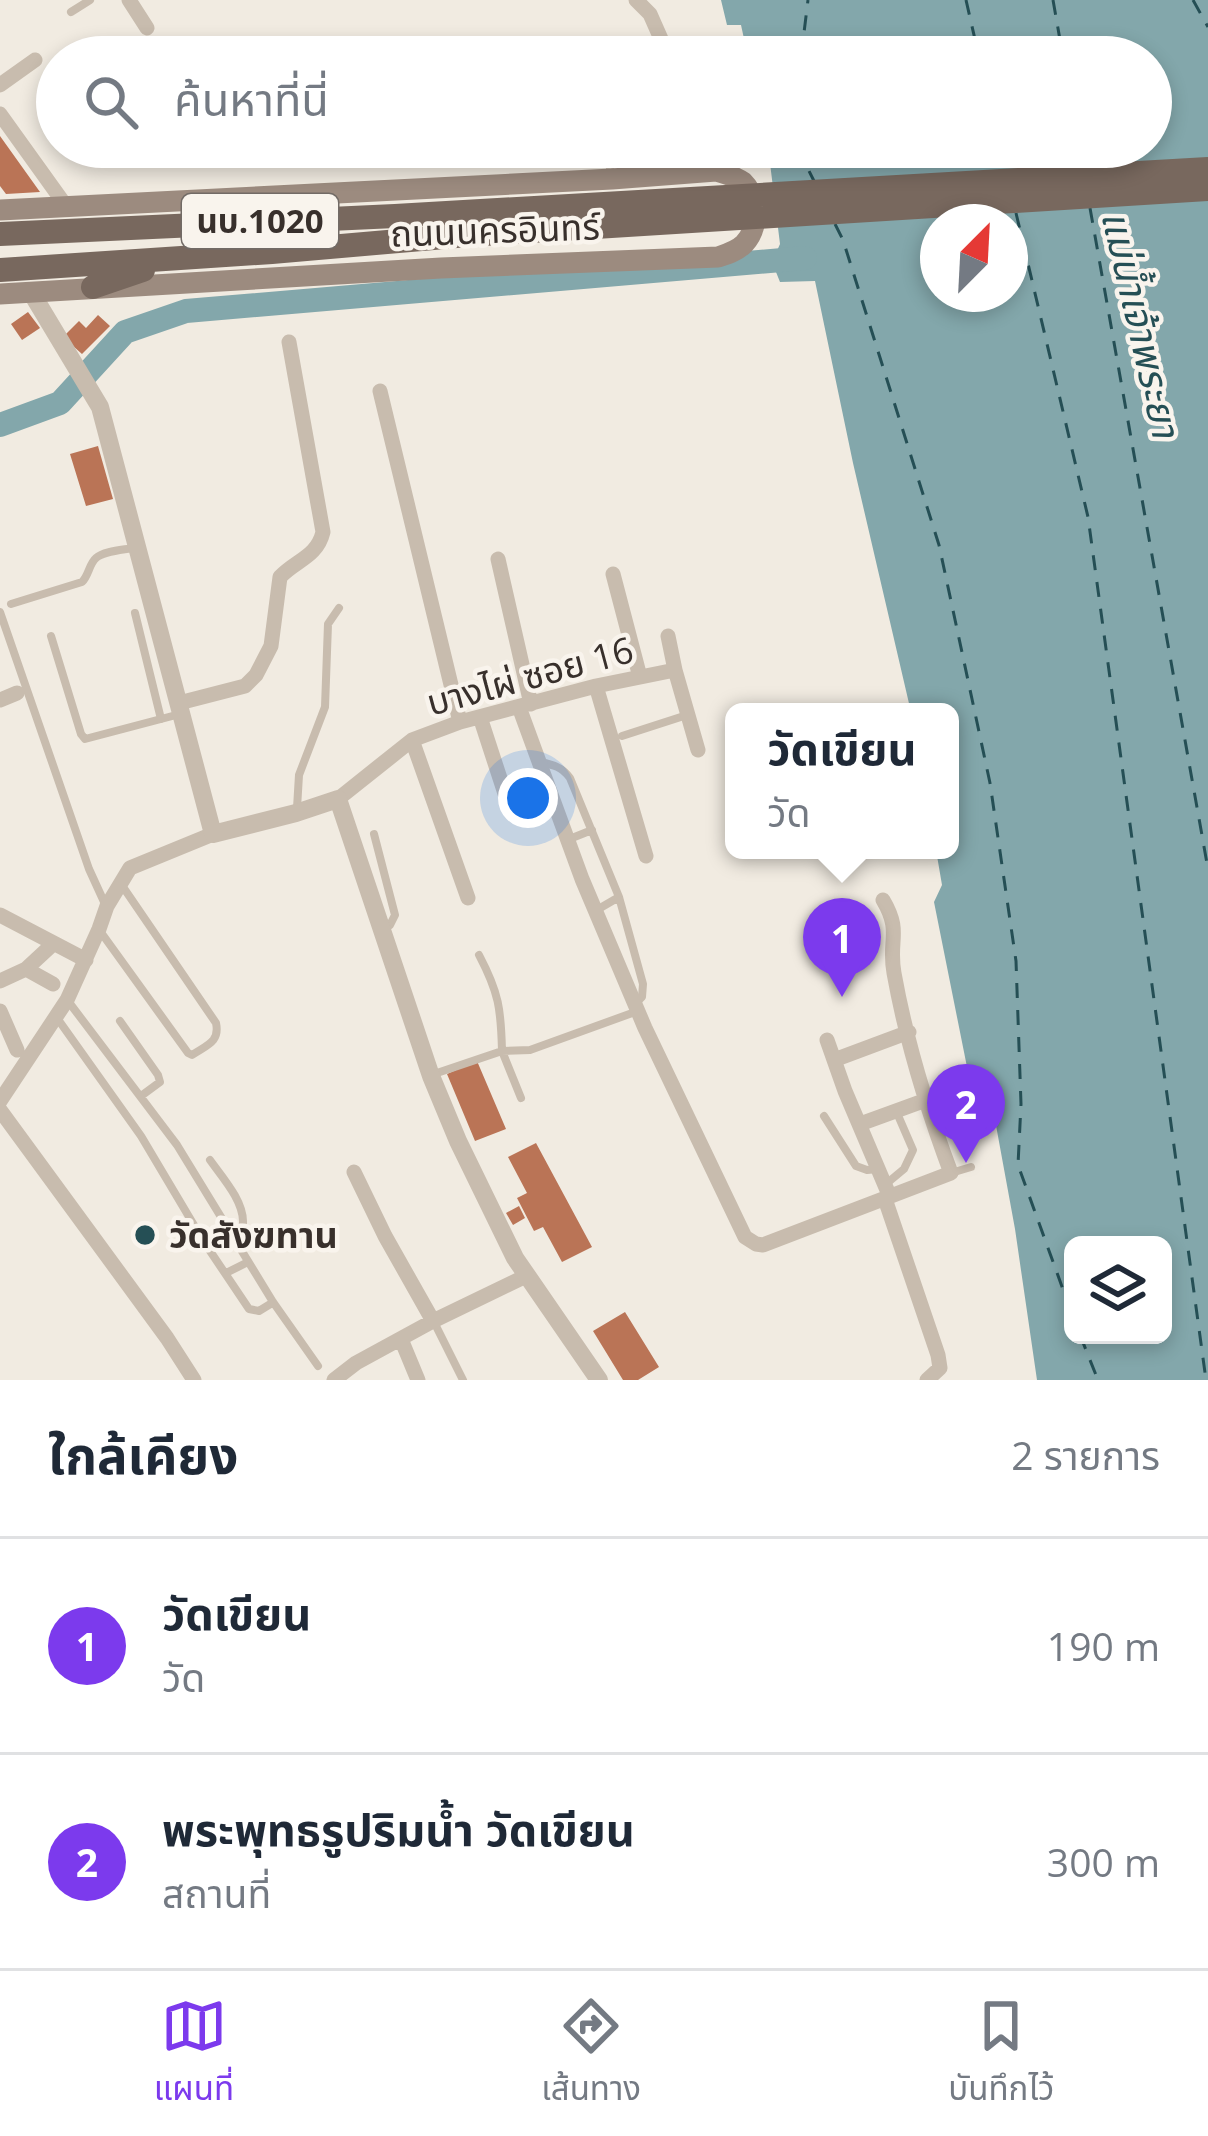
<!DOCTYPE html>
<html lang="th">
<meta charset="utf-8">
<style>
:root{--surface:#fff;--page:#f2f2f3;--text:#1f2937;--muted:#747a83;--line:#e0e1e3;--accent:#7c3aed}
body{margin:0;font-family:"Open Sans","Noto Sans Thai",sans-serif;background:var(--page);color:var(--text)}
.controls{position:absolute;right:36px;bottom:36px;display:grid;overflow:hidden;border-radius:18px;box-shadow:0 6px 18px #0003}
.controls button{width:108px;height:108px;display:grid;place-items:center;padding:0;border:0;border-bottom:3px solid var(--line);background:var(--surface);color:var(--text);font:60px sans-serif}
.compass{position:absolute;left:920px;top:204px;width:108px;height:108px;border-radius:50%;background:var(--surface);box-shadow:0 6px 18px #0003;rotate:24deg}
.you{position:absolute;left:528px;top:798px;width:42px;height:42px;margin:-30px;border:9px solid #fff;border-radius:50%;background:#1a73e8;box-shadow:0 0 0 18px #1a73e833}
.badge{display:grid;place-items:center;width:78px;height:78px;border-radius:50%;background:var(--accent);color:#fff;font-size:39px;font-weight:700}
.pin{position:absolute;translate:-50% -99px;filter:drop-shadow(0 3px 6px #0008)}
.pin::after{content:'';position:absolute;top:63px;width:42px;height:36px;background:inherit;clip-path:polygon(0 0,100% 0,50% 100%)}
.popup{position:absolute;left:725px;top:703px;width:234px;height:156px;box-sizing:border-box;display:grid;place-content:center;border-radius:18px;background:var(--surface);filter:drop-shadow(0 3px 9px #0005);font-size:39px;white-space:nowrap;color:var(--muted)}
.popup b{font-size:45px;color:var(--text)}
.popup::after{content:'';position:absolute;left:50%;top:100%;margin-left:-24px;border:24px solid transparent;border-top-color:var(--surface)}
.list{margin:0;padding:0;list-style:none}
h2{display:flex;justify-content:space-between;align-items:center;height:156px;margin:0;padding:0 48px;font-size:51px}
h2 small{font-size:39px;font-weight:400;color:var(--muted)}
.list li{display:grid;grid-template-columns:78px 1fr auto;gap:36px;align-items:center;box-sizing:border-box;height:216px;padding:0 48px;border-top:3px solid var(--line)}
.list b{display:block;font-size:45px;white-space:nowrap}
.list p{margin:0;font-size:39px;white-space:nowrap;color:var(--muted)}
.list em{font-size:39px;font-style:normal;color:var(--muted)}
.icon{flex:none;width:66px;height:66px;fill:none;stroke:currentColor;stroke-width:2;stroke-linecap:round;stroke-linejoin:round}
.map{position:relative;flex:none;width:1208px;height:1380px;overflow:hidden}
.search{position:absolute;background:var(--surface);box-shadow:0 6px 18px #0003;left:36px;right:36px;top:36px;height:132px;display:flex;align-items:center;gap:30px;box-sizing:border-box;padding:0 42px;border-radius:66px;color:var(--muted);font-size:45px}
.sheet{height:588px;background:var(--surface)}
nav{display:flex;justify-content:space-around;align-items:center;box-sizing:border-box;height:168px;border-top:3px solid var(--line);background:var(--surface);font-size:33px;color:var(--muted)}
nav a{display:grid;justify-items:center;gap:6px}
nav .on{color:var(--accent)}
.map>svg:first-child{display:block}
.water{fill:#83a7ab;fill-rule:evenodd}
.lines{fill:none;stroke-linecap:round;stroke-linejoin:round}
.river{stroke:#83a7ab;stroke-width:24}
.ferry{stroke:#254f55;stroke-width:3;stroke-dasharray:15 12;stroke-linecap:butt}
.building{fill:#ba7456}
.service{stroke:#c8bcae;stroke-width:8}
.minor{stroke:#c8bcae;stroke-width:15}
.tertiary{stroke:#c8bcae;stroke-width:18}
.secondary{stroke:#9c8b7f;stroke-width:21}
.primary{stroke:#78685e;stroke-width:24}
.poi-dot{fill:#254f55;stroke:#f9f4ed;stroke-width:4.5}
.labels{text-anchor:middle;stroke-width:9;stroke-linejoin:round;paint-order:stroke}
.shield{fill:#f9f4ed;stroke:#726b66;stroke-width:3}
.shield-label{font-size:33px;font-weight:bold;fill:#38302c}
.street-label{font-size:36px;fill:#38302c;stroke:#f9f4ed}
.poi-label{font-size:36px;font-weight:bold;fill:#38302c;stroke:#f9f4ed;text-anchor:start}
.water-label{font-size:39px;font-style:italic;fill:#254f55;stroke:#f9f4ed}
</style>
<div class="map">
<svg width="1208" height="1380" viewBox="0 0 1208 1380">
<rect width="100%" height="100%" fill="#f1ebe1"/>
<path class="water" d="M721 0H1208V1380H1037L1015 1229 993 1109 976 1112 934 902 942 885 936 850H950V712H911L853 463 815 281 780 282 772 262 780 244 768 147H1151V57H748L741 25H727ZM938 222H1010V294H938ZM1073 1245H1163V1335H1073Z"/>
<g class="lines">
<path class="river" d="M0 425 60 403 125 332 186 311 805 258"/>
<path class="ferry" d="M966 0 979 57
M1053 0 1063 57
M1193 0 1208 27
M801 57 808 0
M797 147 815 183
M1001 147 1006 169
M1079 147 1082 163
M1090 208 1208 869
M1016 213 1088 517 1206 1380
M835 224 843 240 939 545 990 783 1016 961 1021 1104 1018 1165 1073 1317
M1080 1335 1098 1380"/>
</g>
<path class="building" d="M0 136 40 192 6 194 0 186Z
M28 312 40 328 22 340 11 324Z
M98 315 110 326 82 354 63 337 79 321 86 328Z
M98 446 113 499 86 506 70 454Z
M477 1061 506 1129 475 1141 447 1074Z
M536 1143 592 1247 562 1262 543 1227 534 1231 517 1198 527 1193 508 1157Z
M519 1206 525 1218 513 1225 506 1213Z
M625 1312 659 1367 638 1380H623L593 1331Z"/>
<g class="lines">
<path class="service" d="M71 12 90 0
M607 147 611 175
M716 169 717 147
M11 604 82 582C89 575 89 564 96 558 104 551 123 550 133 548
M0 612 89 869 105 904
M135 613 161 719
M51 636 81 734 85 739 180 714
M622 736 687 715
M540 762C554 765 562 767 570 778L619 897 643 984 642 997 635 1004
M297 808 299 775 325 707 328 624 339 608
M374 834 395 915 390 925 385 928
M567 840 592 830
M595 911 619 897
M100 931 188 1053 192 1055C207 1045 220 1042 216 1023L121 884
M68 1001 177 1145 273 1302 318 1366
M57 1018 141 1136 204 1242 249 1309 259 1311 272 1303
M120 1021 158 1075 160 1082 141 1096
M434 1074 502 1051C501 1009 499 993 479 955
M521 1098 502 1051 530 1050 635 1012
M824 1116 856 1166 867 1170 878 1169
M210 1160C222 1177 244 1201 243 1223 242 1230 239 1236 237 1243
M951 1173 971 1167
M886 1184 904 1169 913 1150 897 1113
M226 1273 248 1262
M434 1322 463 1380"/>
<path class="minor" d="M129 0 147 28
M636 0 650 14 669 57
M0 85 35 60
M0 114 66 206
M689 147 694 172
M380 391 460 722
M498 559 531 704
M613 574 640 677
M668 636 675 670
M596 686 646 856
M0 700 17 693
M179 703 245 686 256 675 271 646 280 577C296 560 317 557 323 532L289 342
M519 707 582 879 645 1028 745 1237 756 1244 763 1245 951 1173C927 1109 906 1040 894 973 888 940 902 932 883 900
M480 717 510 809
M412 740 468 898
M338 799 412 740 460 722 596 686 675 670 698 750
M0 915 86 960
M26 969 53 984
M0 981 26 969 53 944
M0 1011 17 1050
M827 1040 845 1091 890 1197
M834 1060 909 1032
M0 1101 67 1000 99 929 107 906 130 868 213 834
M0 1110 167 1338 194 1380
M860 1124 926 1100
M354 1172 385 1236 433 1321
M885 1199 938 1355 940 1368 927 1380
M401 1339 418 1380
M334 1380 356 1363 433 1321 526 1276"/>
<path class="tertiary" d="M31 292 100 407 213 834 296 813 338 799 431 1076 458 1141 515 1258 599 1380"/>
<path class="secondary" d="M0 210 612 179 716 171C726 174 735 176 743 182 759 198 759 228 744 244 737 251 727 254 718 257L441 268 0 294"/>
<path class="primary" d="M0 234 395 216 1208 169
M0 270 272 252 468 235 1208 189
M93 287 143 270"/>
</g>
<circle class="poi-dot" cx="145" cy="1235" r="12"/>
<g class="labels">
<rect class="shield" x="182" y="194" width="156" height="54" rx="9"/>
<g class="shield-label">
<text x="260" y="233">นบ.1020</text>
</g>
<g class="street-label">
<text transform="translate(495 230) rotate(-2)" y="13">ถนนนครอินทร์</text>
<text transform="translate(530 676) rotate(-15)" y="13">บางไผ่ ซอย 16</text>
</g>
<g class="poi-label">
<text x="169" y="1248">วัดสังฆทาน</text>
</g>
<g class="water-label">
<text transform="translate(1141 324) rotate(77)" y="14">แม่น้ำเจ้าพระยา</text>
</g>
</g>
</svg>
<div class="controls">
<button><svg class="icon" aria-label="layers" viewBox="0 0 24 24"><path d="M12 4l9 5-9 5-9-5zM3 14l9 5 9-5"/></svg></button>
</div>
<svg class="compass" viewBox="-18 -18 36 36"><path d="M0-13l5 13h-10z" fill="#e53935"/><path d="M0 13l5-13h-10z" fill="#747a83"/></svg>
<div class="you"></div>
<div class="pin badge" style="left:842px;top:997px">1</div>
<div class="popup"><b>วัดเขียน</b>วัด</div>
<div class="pin badge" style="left:966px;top:1163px">2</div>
<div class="search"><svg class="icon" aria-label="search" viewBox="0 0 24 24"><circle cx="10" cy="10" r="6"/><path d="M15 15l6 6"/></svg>ค้นหาที่นี่</div>
</div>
<section class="sheet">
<h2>ใกล้เคียง<small>2 รายการ</small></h2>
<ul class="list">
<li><span class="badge">1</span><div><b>วัดเขียน</b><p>วัด</p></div><em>190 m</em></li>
<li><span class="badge">2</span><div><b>พระพุทธรูปริมน้ำ วัดเขียน</b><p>สถานที่</p></div><em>300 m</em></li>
</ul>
</section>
<nav>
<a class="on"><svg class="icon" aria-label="map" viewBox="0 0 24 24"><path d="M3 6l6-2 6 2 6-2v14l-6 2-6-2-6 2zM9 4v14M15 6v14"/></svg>แผนที่</a>
<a><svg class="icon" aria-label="directions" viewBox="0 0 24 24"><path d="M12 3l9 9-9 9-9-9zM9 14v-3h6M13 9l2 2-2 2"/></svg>เส้นทาง</a>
<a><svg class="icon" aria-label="saved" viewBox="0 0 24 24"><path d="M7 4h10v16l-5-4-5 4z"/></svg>บันทึกไว้</a>
</nav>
